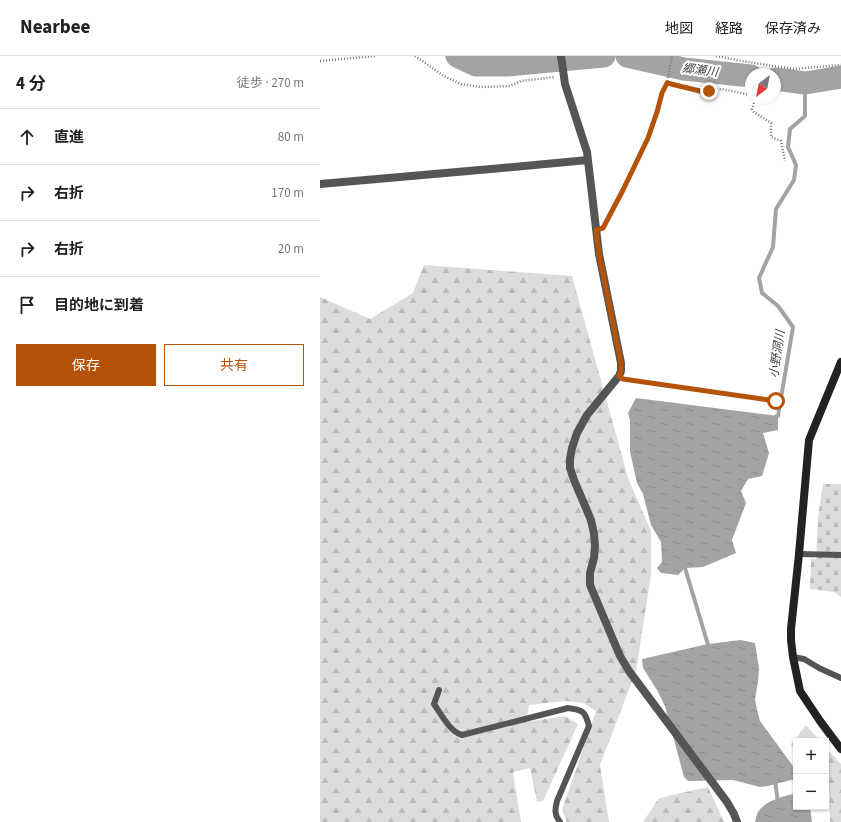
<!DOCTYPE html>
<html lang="ja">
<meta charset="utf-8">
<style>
:root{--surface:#fff;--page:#f2f2f2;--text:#222;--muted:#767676;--line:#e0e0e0;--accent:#b45309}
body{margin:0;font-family:"Source Sans 3","Noto Sans JP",sans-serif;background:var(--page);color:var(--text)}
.controls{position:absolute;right:12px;bottom:12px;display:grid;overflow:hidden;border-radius:0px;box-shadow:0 1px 3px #0004}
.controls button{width:36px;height:36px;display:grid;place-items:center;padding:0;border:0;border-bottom:1px solid var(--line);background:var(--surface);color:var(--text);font:20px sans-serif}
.compass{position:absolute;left:425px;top:12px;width:36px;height:36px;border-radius:50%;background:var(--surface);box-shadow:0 1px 3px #0004;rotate:212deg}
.stop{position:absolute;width:12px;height:12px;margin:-9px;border:3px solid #b45309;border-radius:50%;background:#fff}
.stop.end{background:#b45309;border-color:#fff;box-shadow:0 1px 4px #0008}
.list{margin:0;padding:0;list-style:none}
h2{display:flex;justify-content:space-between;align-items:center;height:52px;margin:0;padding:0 16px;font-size:17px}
h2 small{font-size:13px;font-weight:400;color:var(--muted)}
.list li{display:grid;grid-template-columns:26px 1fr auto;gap:12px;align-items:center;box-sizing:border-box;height:56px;padding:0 16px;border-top:1px solid var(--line)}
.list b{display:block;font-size:15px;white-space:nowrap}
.list em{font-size:13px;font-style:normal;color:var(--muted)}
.actions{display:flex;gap:8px;padding:12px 16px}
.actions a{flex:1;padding:9px 0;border:1px solid var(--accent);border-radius:0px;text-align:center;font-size:14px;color:var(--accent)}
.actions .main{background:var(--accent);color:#fff}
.icon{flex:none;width:22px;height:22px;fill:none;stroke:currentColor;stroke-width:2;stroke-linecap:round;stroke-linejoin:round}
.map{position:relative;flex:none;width:521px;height:766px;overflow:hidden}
header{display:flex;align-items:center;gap:24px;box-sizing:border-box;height:56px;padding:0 20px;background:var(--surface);border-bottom:1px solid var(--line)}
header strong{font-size:19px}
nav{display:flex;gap:22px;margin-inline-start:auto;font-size:14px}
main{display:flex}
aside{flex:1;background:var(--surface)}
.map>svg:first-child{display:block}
.forest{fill:url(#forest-firs)}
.cemetery{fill:url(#cemetery-stones)}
.water{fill:url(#water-ripples)}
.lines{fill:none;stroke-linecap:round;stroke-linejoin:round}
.stream{stroke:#a3a3a3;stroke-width:4}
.river{stroke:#a3a3a3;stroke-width:23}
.path{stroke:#777;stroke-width:2.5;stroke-dasharray:1 2;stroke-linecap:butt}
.lane{stroke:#555;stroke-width:6}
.street{stroke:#555;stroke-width:8}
.secondary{stroke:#222;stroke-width:8}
.route{stroke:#b45309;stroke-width:5}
.labels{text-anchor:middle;stroke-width:4;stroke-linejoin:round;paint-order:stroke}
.water-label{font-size:12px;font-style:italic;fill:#444;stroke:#fff}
</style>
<header>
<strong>Nearbee</strong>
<nav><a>地図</a><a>経路</a><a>保存済み</a></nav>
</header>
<main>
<aside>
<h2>4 分<small>徒歩 · 270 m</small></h2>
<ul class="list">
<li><svg class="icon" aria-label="ahead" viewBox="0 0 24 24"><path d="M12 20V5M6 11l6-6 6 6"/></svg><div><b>直進</b></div><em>80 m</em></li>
<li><svg class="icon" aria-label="right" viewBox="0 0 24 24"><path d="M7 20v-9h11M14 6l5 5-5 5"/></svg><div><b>右折</b></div><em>170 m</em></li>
<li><svg class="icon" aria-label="right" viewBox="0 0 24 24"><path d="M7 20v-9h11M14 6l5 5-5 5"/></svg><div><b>右折</b></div><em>20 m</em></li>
<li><svg class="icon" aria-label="arrive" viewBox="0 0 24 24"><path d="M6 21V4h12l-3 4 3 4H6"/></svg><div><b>目的地に到着</b></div></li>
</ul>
<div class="actions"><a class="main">保存</a><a>共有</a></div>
</aside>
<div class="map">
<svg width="521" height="766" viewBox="0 0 521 766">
<defs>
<pattern id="forest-firs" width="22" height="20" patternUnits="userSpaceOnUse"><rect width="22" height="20" fill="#dcdcdc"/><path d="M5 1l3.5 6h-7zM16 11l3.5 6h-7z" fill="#bbb"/></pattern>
<pattern id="cemetery-stones" width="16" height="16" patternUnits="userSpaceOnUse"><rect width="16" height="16" fill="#dcdcdc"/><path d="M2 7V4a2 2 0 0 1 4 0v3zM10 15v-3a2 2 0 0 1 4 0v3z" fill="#bbb"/></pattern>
<pattern id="water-ripples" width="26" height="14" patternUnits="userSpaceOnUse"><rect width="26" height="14" fill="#a3a3a3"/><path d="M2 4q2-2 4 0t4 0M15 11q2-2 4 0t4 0" fill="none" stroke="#8b8b8b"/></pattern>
</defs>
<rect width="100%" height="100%" fill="#fff"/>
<path class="forest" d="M104 209 252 220 308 422 331 475V519L316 615 280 709 289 766H247L242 754 276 655 263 647 245 645 209 649 206 666 245 660 258 668 223 745 217 746 210 712 193 716 201 766H0V241L50 263 93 237Z
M486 669 500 685H476V694L471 689Z
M506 692 521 708V766H510L509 727 506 724Z
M388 731 404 766H323L339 742Z"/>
<path class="cemetery" d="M503 428H521V541L514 536 490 533 491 503H496L498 461Z"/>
<path class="water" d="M316 342 458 360V374L443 377 449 397 442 420 428 423 421 435 426 447 412 484 416 497 383 511 365 512 358 519 341 517 337 512 342 506 341 486 331 469 323 438 317 427 310 396V365L308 357Z
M421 584 435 587 439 612 438 626 435 643 437 654 440 665 476 714V724H471L448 730 440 731 413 724 368 725 364 721 345 650 337 634 323 612 322 603 388 588Z
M473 738H476V751H490L492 766H435C436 763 436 759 438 756 445 745 461 741 473 738Z"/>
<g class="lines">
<path class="stream" d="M455 361 458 360 473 271 458 250 442 237 439 222 453 191 456 153 474 124 476 109 468 91 470 73 485 60V27
M365 508V512L389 592
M455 724 458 747"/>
<path class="river" d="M137 0 156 9H187L284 0
M307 0 364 13 431 20
M455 23 485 27 521 21"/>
<path class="path" d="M95 0 124 20 141 28 161 31 190 30 201 25 235 21
M396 0 422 5 473 13 521 9
M0 5 56 0
M347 27 384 36 402 33 431 39
M433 42 435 44 432 53 434 56 451 67V81L461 85 465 105
M286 168 303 134 328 81 337 56 342 37 347 27 352 0
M308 323 456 345"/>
<path class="lane" d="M479 498 521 499
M473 601 484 603 499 612 521 622
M119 634 114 648C121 658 130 676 142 679L248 652C263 654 265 655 269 670L237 745C235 753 234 759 240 766"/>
<path class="street" d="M241 0 245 28 267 96 279 198 301 307V315L299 320 267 359 257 377 252 392 250 403V412L254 424 271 464 274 478 275 490 274 502 270 517V529L300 600 309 615 407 746 414 758 417 766
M0 128 171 113 268 104"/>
<path class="secondary" d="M521 306 489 384 479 498 471 573V584L473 601 480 635 500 665 521 693"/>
</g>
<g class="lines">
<path class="route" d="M389 35 384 36 347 27 342 37 337 56 328 82 303 134 283 172 276 174 279 198 301 307V315L299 320 303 323 456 345"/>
</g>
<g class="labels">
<g class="water-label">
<text transform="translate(380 14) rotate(7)" y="4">郷瀬川</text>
<text transform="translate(457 298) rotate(-82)" y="4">小野洞川</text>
</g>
</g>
</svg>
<div class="controls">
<button>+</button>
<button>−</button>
</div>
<svg class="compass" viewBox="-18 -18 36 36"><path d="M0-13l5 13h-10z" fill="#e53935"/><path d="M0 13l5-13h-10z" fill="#767676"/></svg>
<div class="stop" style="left:456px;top:345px"></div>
<div class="stop end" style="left:389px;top:35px"></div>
</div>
</main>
